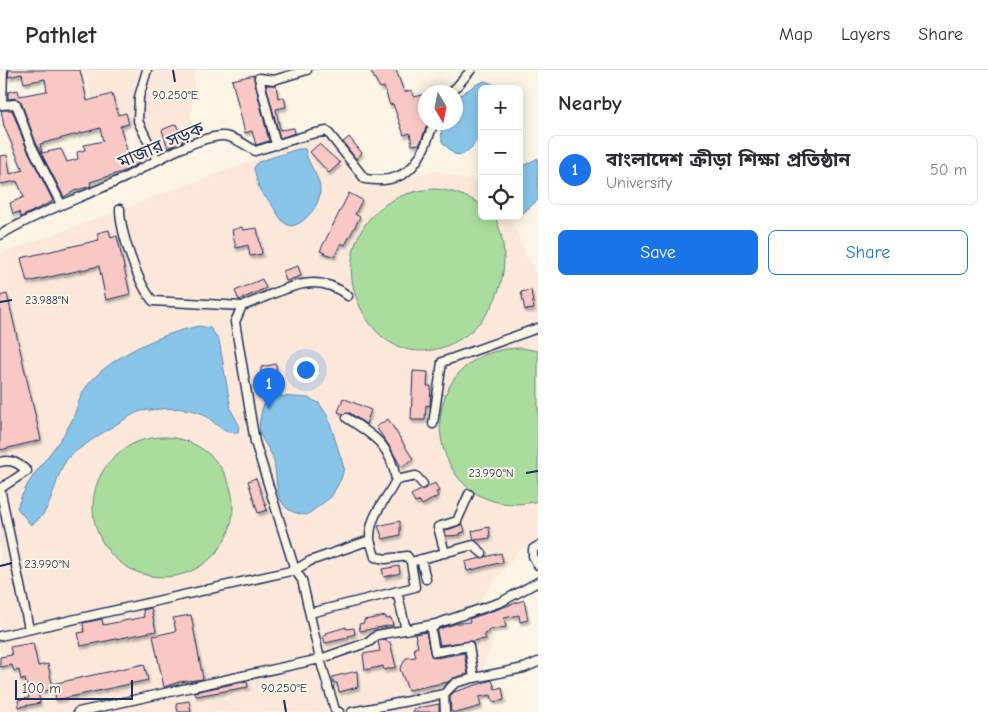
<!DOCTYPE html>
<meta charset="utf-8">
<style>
:root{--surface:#fff;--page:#f7f7f7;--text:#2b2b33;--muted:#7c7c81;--line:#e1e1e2;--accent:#1a73e8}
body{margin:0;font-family:"Comic Neue","Noto Sans Bengali",sans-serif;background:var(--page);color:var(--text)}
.controls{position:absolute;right:15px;top:15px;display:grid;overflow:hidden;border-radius:8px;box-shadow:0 2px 12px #0003}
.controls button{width:45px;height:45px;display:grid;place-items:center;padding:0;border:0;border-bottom:1px solid var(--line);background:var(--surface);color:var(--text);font:25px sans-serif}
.compass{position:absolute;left:418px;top:15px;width:45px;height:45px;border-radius:50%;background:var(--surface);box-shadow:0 2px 12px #0003;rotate:170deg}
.scale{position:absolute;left:15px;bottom:12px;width:118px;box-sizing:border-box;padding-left:5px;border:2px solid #1b2f5e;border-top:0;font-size:14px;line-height:18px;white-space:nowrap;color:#1b2f5e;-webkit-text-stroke:4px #fcf5e5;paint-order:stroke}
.you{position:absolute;left:305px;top:299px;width:18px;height:18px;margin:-12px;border:4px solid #fff;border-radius:50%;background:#1a73e8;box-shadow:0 0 0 8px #1a73e833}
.badge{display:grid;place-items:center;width:32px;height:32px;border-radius:50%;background:var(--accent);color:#fff;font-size:16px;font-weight:700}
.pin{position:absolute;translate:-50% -41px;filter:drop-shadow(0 1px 2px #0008)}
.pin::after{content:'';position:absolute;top:26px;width:18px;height:15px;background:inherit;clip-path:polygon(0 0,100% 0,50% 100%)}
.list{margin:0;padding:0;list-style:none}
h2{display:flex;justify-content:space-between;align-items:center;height:65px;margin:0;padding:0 20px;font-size:21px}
h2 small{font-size:16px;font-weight:400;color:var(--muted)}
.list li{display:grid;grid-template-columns:32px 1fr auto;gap:15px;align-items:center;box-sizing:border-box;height:70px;margin:0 10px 10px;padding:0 10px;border:1px solid var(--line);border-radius:8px}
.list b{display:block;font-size:19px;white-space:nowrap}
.list p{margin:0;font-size:16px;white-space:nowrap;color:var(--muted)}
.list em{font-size:16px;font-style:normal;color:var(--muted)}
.actions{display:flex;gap:10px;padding:15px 20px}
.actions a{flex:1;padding:11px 0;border:1px solid var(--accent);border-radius:8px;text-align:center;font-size:18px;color:var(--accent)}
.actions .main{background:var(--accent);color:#fff}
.icon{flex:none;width:28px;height:28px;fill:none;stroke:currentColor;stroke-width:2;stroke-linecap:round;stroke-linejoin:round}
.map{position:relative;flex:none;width:538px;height:642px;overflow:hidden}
header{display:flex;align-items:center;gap:30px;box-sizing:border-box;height:70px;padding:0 25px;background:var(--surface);border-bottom:1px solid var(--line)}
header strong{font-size:24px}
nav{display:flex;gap:28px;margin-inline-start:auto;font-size:18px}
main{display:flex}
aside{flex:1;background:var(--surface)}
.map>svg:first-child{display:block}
.built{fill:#fbe8db}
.green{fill:#aadc9d;stroke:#62867e}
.water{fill:#89c5e9;stroke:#5d89b1}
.building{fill:#f9c8c5;stroke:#1b2f5e;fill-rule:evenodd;filter:url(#shadow)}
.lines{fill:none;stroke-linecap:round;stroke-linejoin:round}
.minor-casing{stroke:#1b2f5e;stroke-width:11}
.minor{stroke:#fcf5e5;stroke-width:8}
.ticks{fill:none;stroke:#1b2f5e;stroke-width:2}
.labels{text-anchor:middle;stroke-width:4;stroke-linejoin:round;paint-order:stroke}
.street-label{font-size:18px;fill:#1b2f5e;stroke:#fcf5e5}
.ticks-label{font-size:12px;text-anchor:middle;fill:#1b2f5e;stroke:#fcf5e5;stroke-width:4;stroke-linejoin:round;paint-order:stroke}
</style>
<header>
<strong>Pathlet</strong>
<nav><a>Map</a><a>Layers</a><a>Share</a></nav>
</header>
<main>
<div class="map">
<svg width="538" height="642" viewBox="0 0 538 642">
<defs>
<filter id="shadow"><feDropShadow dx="1.5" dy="3" stdDeviation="1" flood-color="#0004"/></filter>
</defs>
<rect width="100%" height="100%" fill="#fcf5e5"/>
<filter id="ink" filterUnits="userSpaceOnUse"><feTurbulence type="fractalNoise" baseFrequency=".02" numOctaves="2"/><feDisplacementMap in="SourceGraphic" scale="10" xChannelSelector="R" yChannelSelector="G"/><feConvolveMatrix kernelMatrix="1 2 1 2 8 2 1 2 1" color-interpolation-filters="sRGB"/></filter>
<g filter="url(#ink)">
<path class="built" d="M85 0H195L191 49 197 69 146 93 126 43 96 47Z
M324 64 365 117 437 101 482 114V146H508L538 208V469L519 481 481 529 493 571 475 621 455 642H0V184Z"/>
<path class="green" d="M436 119C453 121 467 126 482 135V146H493L496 149C538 254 402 338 358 232 349 211 349 186 359 165 374 135 403 120 436 119Z
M522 278 538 281V431C423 459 399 278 522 278Z
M93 437a70 70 0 1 1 140 0a70 70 0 1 1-140 0Z"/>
<path class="water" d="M485 11 497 16 499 19H482V63L472 77 462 85 454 84 442 72 441 53 456 52V28L475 15Z
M298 79H305C307 95 321 106 320 122 319 133 313 141 306 148 286 166 281 148 272 135 269 130 263 126 260 120 257 114 256 105 254 98L258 92Z
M538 88V130L523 143 520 142 519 98Z
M199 256 210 258 219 270 231 340 239 355 238 362C221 366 213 347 198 342 183 336 157 339 141 341 132 343 73 381 67 389 52 411 55 441 31 455L17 438C27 405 54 384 70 354 77 342 78 327 87 316 110 286 163 263 199 256Z
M280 326 308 328 319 333 328 347 344 398 341 409 331 427 307 445C270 442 280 413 273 388 270 379 263 372 260 364 258 357 261 343 263 336L270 329Z"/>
<path class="building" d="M9 0H80L87 31 112 24 118 45 126 43 129 54 120 56 129 88 136 85 139 93 122 102 90 112 91 116 74 121 64 127 36 73 21 32 16 28 8 29V22L18 20 19 26 47 21 45 9 24 13 22 4 8 7ZM100 58 103 71 84 75 85 80 77 82 78 89 67 92 61 79 42 83 40 74Z
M370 0H396L404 22 412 20 414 27 426 24V52H428L420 74 412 75 410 63 404 65 393 34 390 35 384 17 380 18Z
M254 5V9L269 71 256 75 252 61 245 63 232 10Z
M266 15H276L278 28 284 27 286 37 276 39 280 60 294 58 295 63 280 68Z
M1 40H12L26 77 53 131 21 147 19 142 13 144 10 133 24 127 17 111 0 114V86L7 85 10 104 23 100 4 56Z
M176 54 183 71 168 78 162 60Z
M349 67 362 83 356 89 343 72Z
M319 74 340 93 329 103 310 82Z
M349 123 362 130 355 144 360 147 345 175 341 173 334 187 320 181Z
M242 157 243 160 257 158 262 184 250 186 248 175 236 178 232 160Z
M109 160 111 168 117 166 130 224 106 230 99 196 27 212 21 188 99 170 97 163Z
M298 196 301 206 286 211 283 201Z
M262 209 266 218 239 230 235 221Z
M531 220 534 239 525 240 521 222Z
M7 224 41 370 0 380V226Z
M276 294 278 317 262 320 261 297Z
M413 301 428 302 427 316H431L430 333V336L426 335 425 350H411Z
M343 328 371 340 366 354 350 343 343 344 338 342Z
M388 349 413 389 401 397 390 377 376 357Z
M256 408 267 440 258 443 248 411Z
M435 413 439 421 436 422 438 426 422 435 420 431 415 433 411 425Z
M400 451V465L383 469 378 456Z
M463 454 465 462 460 463 461 465 446 466 445 461Z
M489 457 490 468 474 470 472 461Z
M501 483 503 492 467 501 465 492Z
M399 496 400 503 384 507 382 499Z
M524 530 528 550 520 552 519 545 504 548 506 557 488 560 489 562 484 564 486 569 440 575 437 562 439 559 458 553 470 552 469 549Z
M151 538 156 561 81 576 78 563 84 562 83 553 102 549 103 555 144 547 143 540Z
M191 545 203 609 179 612 164 617 153 566 176 561 173 548Z
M386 546V549L391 548 393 555 360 561 359 554 364 553V550Z
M346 557V559L354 558 355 564 348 566V568L325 573 323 566 327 565 326 563Z
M426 562 431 586 436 588 464 583 468 604 453 608 448 612 408 620 400 599 406 588 416 587 414 578 418 577 415 564Z
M386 569 387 572H390L396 597 384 600 383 596 365 600 363 584 380 581 378 571Z
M33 573 38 596 48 594 52 614 144 594 148 610 56 630 54 619 38 622 40 633 19 637 18 630 29 628 25 609 21 610 19 600 14 601 12 595 0 597V587L12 585 10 577Z
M357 601 358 617 339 622 337 613H334L332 607Z
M492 610 495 619 502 617 504 630 493 632 491 625 479 627 481 636 460 642H451L450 626 454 622Z
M247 611 248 617 196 626 195 622Z
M189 631 191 642H178L176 633Z
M439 634V642H413V639Z"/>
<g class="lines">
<g class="minor-casing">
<path id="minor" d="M3 0 2 35 16 34 31 75 61 134
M147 0 139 27 138 51 157 90
M452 22 471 0
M276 75 259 8 274 10 307 0
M120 139C120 162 138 214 153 231L242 236
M0 165C40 141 84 127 126 107 150 94 194 68 221 66 232 65 246 75 255 81L311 64 327 61 365 109C410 116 421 90 434 52
M348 226C313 197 278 224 242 236L235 252 255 372 295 500 310 491 370 470C369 445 386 431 396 410L416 406 423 414
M347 348C374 366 391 375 396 410
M433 354 442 292 538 258
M0 392C12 389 18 393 27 401L1 418
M0 418 29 559
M370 470 375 487 386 489 407 486 411 492 473 475 482 483
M538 476 533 479V486L538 495
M445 483 438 457 457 451 469 424
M421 489 426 509
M397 521 406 560
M310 543 415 517 411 492
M0 566 295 500 302 510 320 589 335 640 339 642
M474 608 524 598 538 592
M78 642 320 589 369 572 377 565 436 554
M352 642 444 624
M445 642 444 624 455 613 474 608 469 576 435 582 431 560 436 554 501 532 538 512"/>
</g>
<use href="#minor" class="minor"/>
</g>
</g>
<path class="ticks" d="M173 0 175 12M0 232 12 230M526 403 538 401M0 496 12 493M284 630 286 642"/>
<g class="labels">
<g class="street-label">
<text transform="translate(161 75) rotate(-23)" y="6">মাজার সড়ক</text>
</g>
</g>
<g class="ticks-label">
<text x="175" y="29">90.250°E</text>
<text x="47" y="234">23.988°N</text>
<text x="491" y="407">23.990°N</text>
<text x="47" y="498">23.990°N</text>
<text x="284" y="622">90.250°E</text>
</g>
</svg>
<div class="controls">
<button>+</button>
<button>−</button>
<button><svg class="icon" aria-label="locate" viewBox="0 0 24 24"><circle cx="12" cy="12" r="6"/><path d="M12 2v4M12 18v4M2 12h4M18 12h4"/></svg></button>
</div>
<svg class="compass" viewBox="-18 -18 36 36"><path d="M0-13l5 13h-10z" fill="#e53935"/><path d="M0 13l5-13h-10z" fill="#7c7c81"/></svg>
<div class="scale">100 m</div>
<div class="you"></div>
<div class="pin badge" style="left:269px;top:339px">1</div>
</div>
<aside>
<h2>Nearby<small></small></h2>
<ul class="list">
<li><span class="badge">1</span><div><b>বাংলাদেশ ক্রীড়া শিক্ষা প্রতিষ্ঠান</b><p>University</p></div><em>50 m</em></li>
</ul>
<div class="actions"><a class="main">Save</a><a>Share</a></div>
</aside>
</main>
